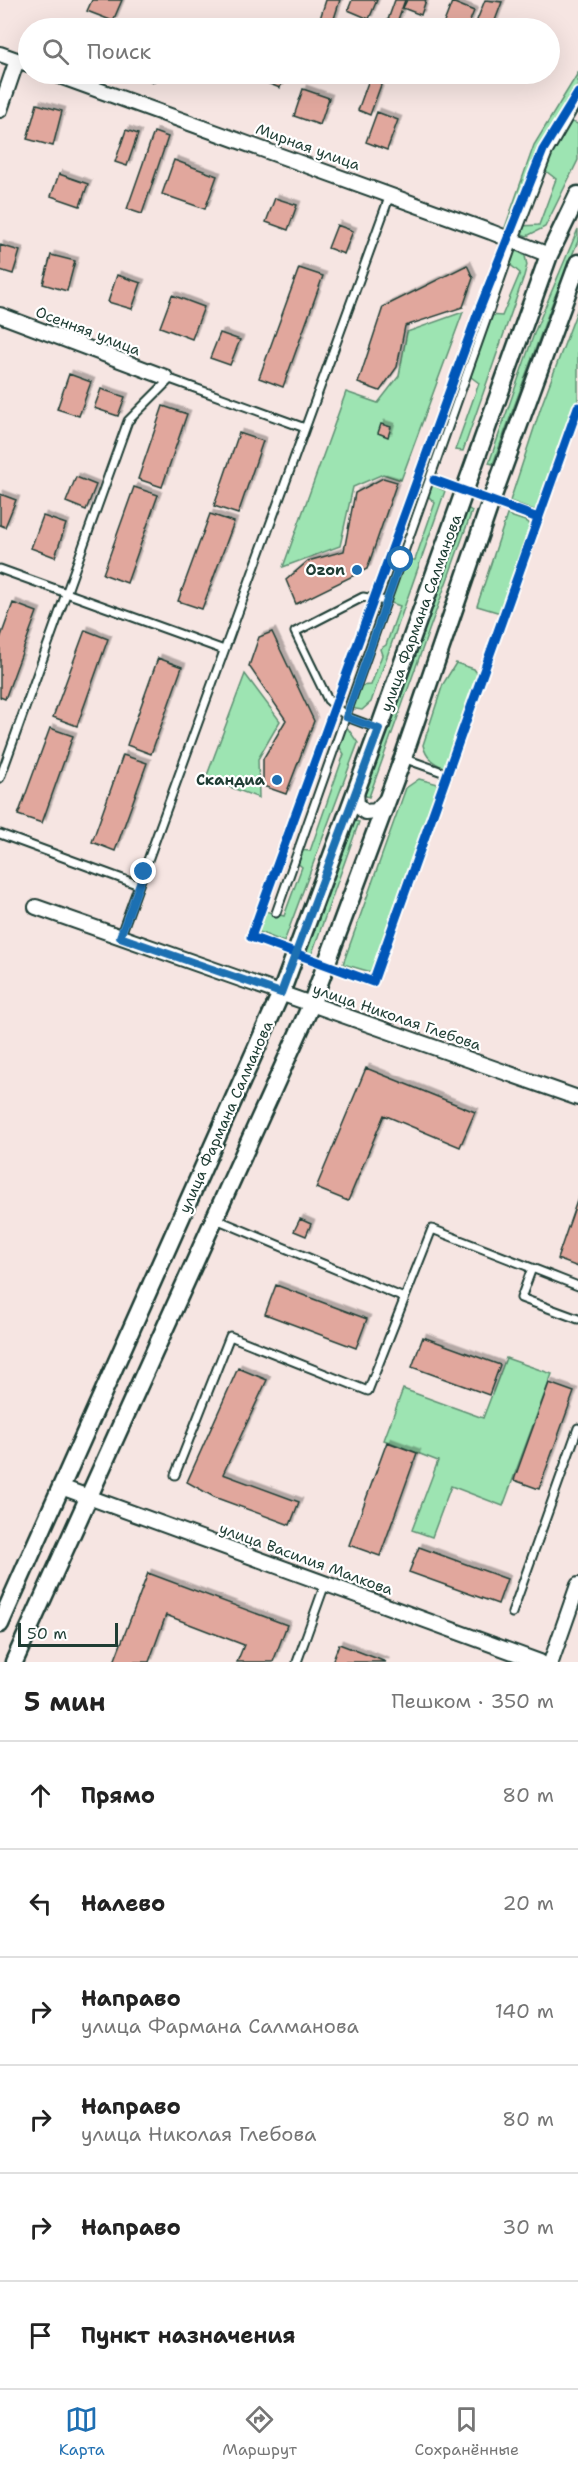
<!DOCTYPE html>
<html lang="ru">
<meta charset="utf-8">
<style>
:root{--surface:#fff;--page:#f2f2f2;--text:#222;--muted:#767676;--line:#e0e0e0;--accent:#1f6fb2}
body{margin:0;font-family:"Shantell Sans",sans-serif;background:var(--page);color:var(--text)}
.scale{position:absolute;left:18px;bottom:15px;width:100px;box-sizing:border-box;padding-left:6px;border:3px solid #1f3d34;border-top:0;font-size:16px;line-height:21px;white-space:nowrap;color:#1f3d34;-webkit-text-stroke:4px #fff;paint-order:stroke}
.stop{position:absolute;width:18px;height:18px;margin:-14px;border:4px solid #1f6fb2;border-radius:50%;background:#fff}
.stop.end{background:#1f6fb2;border-color:#fff;box-shadow:0 2px 6px #0008}
.list{margin:0;padding:0;list-style:none}
h2{display:flex;justify-content:space-between;align-items:center;height:78px;margin:0;padding:0 24px;font-size:26px}
h2 small{font-size:20px;font-weight:400;color:var(--muted)}
.list li{display:grid;grid-template-columns:39px 1fr auto;gap:18px;align-items:center;box-sizing:border-box;height:108px;padding:0 24px;border-top:2px solid var(--line)}
.list b{display:block;font-size:22px;white-space:nowrap}
.list p{margin:0;font-size:20px;white-space:nowrap;color:var(--muted)}
.list em{font-size:20px;font-style:normal;color:var(--muted)}
.icon{flex:none;width:33px;height:33px;fill:none;stroke:currentColor;stroke-width:2;stroke-linecap:round;stroke-linejoin:round}
.map{position:relative;flex:none;width:578px;height:1662px;overflow:hidden}
.search{position:absolute;background:var(--surface);box-shadow:0 6px 24px #0002;left:18px;right:18px;top:18px;height:66px;display:flex;align-items:center;gap:15px;box-sizing:border-box;padding:0 21px;border-radius:33px;color:var(--muted);font-size:22px}
.sheet{height:726px;background:var(--surface)}
nav{display:flex;justify-content:space-around;align-items:center;box-sizing:border-box;height:84px;border-top:2px solid var(--line);background:var(--surface);font-size:16px;color:var(--muted)}
nav a{display:grid;justify-items:center;gap:3px}
nav .on{color:var(--accent)}
.map>svg:first-child{display:block}
.green{fill:#9de4b2;stroke:#5e9073;stroke-width:1.5}
.building{fill:#e1a79d;stroke:#1f3d34;stroke-width:1.5;filter:url(#shadow)}
.lines{fill:none;stroke-linecap:round;stroke-linejoin:round}
.service-casing{stroke:#1f3d34;stroke-width:11}
.minor-casing{stroke:#1f3d34;stroke-width:18}
.tertiary-casing{stroke:#1f3d34;stroke-width:21}
.service{stroke:#fff;stroke-width:7}
.minor{stroke:#fff;stroke-width:14}
.tertiary{stroke:#fff;stroke-width:16}
.cycleway-casing{stroke:#fff;stroke-width:13}
.cycleway{stroke:#0057b8;stroke-width:9}
.route{stroke:#1f6fb2;stroke-width:8}
.poi-dot{fill:#1f6fb2;stroke:#fff;stroke-width:2}
.labels{text-anchor:middle;stroke-width:4.5;stroke-linejoin:round;paint-order:stroke}
.street-label{font-size:15px;fill:#1f3d34;stroke:#fff}
.poi-label{font-size:15px;font-weight:bold;fill:#1f3d34;stroke:#fff;text-anchor:end}
</style>
<div class="map">
<svg width="578" height="1662" viewBox="0 0 578 1662">
<defs>
<filter id="shadow"><feDropShadow dx="3.5" dy="-3.5" stdDeviation="0" flood-color="#0004"/></filter>
</defs>
<rect width="100%" height="100%" fill="#f6e5e2"/>
<filter id="ink" filterUnits="userSpaceOnUse"><feTurbulence type="fractalNoise" baseFrequency=".0167" numOctaves="2"/><feDisplacementMap in="SourceGraphic" scale="12" xChannelSelector="R" yChannelSelector="G"/><feConvolveMatrix kernelMatrix="1 2 1 2 8 2 1 2 1" color-interpolation-filters="sRGB"/></filter>
<g filter="url(#ink)">
<path class="green" d="M578 73V85L539 148 509 239 502 236 534 145Z
M566 120 578 124V160L545 227 527 236 517 232 520 226 539 225 556 179 542 168Z
M578 229V241L553 301 493 464 489 463 535 331Z
M512 247 525 256 527 265 524 276 463 451 455 450 479 383 467 374 488 315 502 316 520 273 507 262Z
M578 308V400L538 508 534 510 510 501 542 404Z
M463 312 401 480 383 474 353 487 340 546 283 567 346 392 378 403 399 376 407 332Z
M428 483 445 491 371 702 362 710 350 708 357 686 371 685 382 655 380 649 386 645 400 606 386 601 401 560H415L435 503 425 493Z
M466 507 472 511 369 797 363 795Z
M507 515 528 522 532 529 503 611 497 612 477 606Z
M456 663 474 669 479 676 445 768C433 763 426 758 423 745L443 684Z
M245 674 280 721 258 759 259 798 206 778Z
M344 723 358 743 284 942 254 930 265 911 284 916 302 867 294 860 298 850 310 851 344 754 337 743Z
M419 779 438 784 373 970 371 972 343 964 406 788Z
M355 821 359 822 310 959 304 956Z
M506 1358 552 1374 503 1506 451 1486 432 1537 412 1530 438 1461 384 1440 403 1389 483 1418Z"/>
<path class="building" d="M92 0H122L113 21 87 11Z
M326 0H340L331 28 318 25Z
M352 0H377L369 19 348 10Z
M395 0H405L395 28H385Z
M407 0H426L421 15 403 8Z
M485 0 502 2 493 26 477 20Z
M452 2 474 11 467 28H452L443 25Z
M141 74H158L154 82 140 77Z
M261 74H285L280 88 259 80Z
M371 74H385L370 115 358 110Z
M303 89 329 98 320 125 294 116Z
M37 104 62 111 53 146 27 139Z
M377 112 398 120 387 150 366 142Z
M126 130 138 134 127 166 115 162Z
M154 132 168 137 142 214 127 209Z
M174 160 217 176 205 209 162 194Z
M59 174 88 184 80 206 51 196Z
M275 198 297 205 288 230 266 222Z
M337 225 353 231 344 254 328 248Z
M0 245 20 251 13 274 0 270Z
M51 255 75 261 67 291 43 284Z
M467 265 473 278 463 307 405 326 397 367 380 391 358 383 383 307Z
M299 268 323 276 283 387 259 378Z
M117 275 141 283 132 309 108 302Z
M172 295 204 307 192 339 160 327Z
M220 333 240 340 230 365 210 358Z
M69 374 91 382 79 416 57 409Z
M101 389 125 397 118 416 94 408Z
M163 406 187 414 162 487 138 479Z
M381 424 391 427 388 437 378 433Z
M239 433 263 441 238 514 214 506Z
M76 477 96 485 86 510 66 502Z
M383 478 397 482 367 569 296 604 286 580 308 561 344 551 355 493Z
M134 487 158 495 127 583 103 574Z
M0 494 16 500 5 527 0 525Z
M210 514 234 522 202 609 178 601Z
M43 516 66 524 55 557 31 548Z
M13 603 37 612 5 699 0 697V639Z
M85 630 108 639 77 726 53 717Z
M272 632 314 721 286 794 263 786V759L286 720 249 666 259 637Z
M158 658 182 667 151 754 127 745Z
M50 728 73 736 42 823 18 815Z
M123 755 147 763 115 851 92 842Z
M366 1068 475 1112 460 1147 384 1115 348 1201 316 1188Z
M578 1198V1267L557 1259Z
M300 1219 311 1224 306 1236 294 1231Z
M276 1285 367 1319 356 1348 265 1314Z
M423 1337 500 1365 489 1395 412 1367Z
M238 1368 267 1380 223 1474 299 1502 290 1525 214 1497 187 1482Z
M549 1383 574 1392 539 1489 514 1480Z
M387 1442 417 1453 380 1556 349 1545Z
M419 1547 507 1579 498 1604 409 1572Z
M148 1573 287 1625 273 1662H237L244 1645 166 1615 149 1662H114Z
M339 1644 386 1662H332Z"/>
<g class="lines">
<g class="service-casing">
<path id="service" d="M0 569 224 650
M379 729 347 717 328 700 295 632 363 597 386 601
M403 758 448 774
M0 778 128 421 170 379 305 428
M0 834 139 885
M276 913 514 241 548 153 578 101
M120 937 390 195
M216 1219 404 1298
M532 1268 521 1298 578 1319
M175 1475 230 1336 368 1391 432 1229 578 1286
M512 1613 578 1428
M297 1662 325 1584"/>
</g>
<g class="minor-casing">
<path id="minor" d="M0 54 28 64
M54 74 491 232 549 255
M0 110 17 60
M0 315 165 377
M356 791 357 805 365 812 376 811 385 801
M36 907 578 1098
M61 1487 540 1662
M551 1662 578 1585"/>
</g>
<g class="tertiary-casing">
<path id="tertiary" d="M0 1624 281 993 379 729 549 255 578 195
M14 1662 311 1005 403 758 491 501 578 263"/>
</g>
<use href="#service" class="service"/>
<use href="#minor" class="minor"/>
<use href="#tertiary" class="tertiary"/>
<g class="cycleway-casing">
<path id="cycleway" d="M578 93 543 150 476 318 251 937 373 982 578 407
M434 480 538 518"/>
</g>
<use href="#cycleway" class="cycleway"/>
</g>
</g>
<g class="lines" filter="url(#ink)">
<path class="route" d="M144 872 120 937 281 993 379 729 346 717 401 560"/>
</g>
<g class="poi-dot">
<circle cx="357" cy="570" r="6"/>
<circle cx="277" cy="780" r="6"/>
</g>
<g class="labels">
<g class="street-label">
<text transform="translate(308 147) rotate(20)" y="5">Мирная улица</text>
<text transform="translate(88 331) rotate(21)" y="5">Осенняя улица</text>
<text transform="translate(421 613) rotate(-70)" y="5">улица Фармана Салманова</text>
<text transform="translate(397 1017) rotate(19)" y="5">улица Николая Глебова</text>
<text transform="translate(226 1117) rotate(-66)" y="5">улица Фармана Салманова</text>
<text transform="translate(306 1559) rotate(20)" y="5">улица Василия Малкова</text>
</g>
<g class="poi-label">
<text x="345" y="575">Ozon</text>
<text x="265" y="785">Скандиа</text>
</g>
</g>
</svg>
<div class="scale">50 m</div>
<div class="stop" style="left:401px;top:560px"></div>
<div class="stop end" style="left:144px;top:872px"></div>
<div class="search"><svg class="icon" aria-label="search" viewBox="0 0 24 24"><circle cx="10" cy="10" r="6"/><path d="M15 15l6 6"/></svg>Поиск</div>
</div>
<section class="sheet">
<h2>5 мин<small>Пешком · 350 m</small></h2>
<ul class="list">
<li><svg class="icon" aria-label="ahead" viewBox="0 0 24 24"><path d="M12 20V5M6 11l6-6 6 6"/></svg><div><b>Прямо</b></div><em>80 m</em></li>
<li><svg class="icon" aria-label="left" viewBox="0 0 24 24"><path d="M17 20v-9H6M10 6l-5 5 5 5"/></svg><div><b>Налево</b></div><em>20 m</em></li>
<li><svg class="icon" aria-label="right" viewBox="0 0 24 24"><path d="M7 20v-9h11M14 6l5 5-5 5"/></svg><div><b>Направо</b><p>улица Фармана Салманова</p></div><em>140 m</em></li>
<li><svg class="icon" aria-label="right" viewBox="0 0 24 24"><path d="M7 20v-9h11M14 6l5 5-5 5"/></svg><div><b>Направо</b><p>улица Николая Глебова</p></div><em>80 m</em></li>
<li><svg class="icon" aria-label="right" viewBox="0 0 24 24"><path d="M7 20v-9h11M14 6l5 5-5 5"/></svg><div><b>Направо</b></div><em>30 m</em></li>
<li><svg class="icon" aria-label="arrive" viewBox="0 0 24 24"><path d="M6 21V4h12l-3 4 3 4H6"/></svg><div><b>Пункт назначения</b></div></li>
</ul>
</section>
<nav>
<a class="on"><svg class="icon" aria-label="map" viewBox="0 0 24 24"><path d="M3 6l6-2 6 2 6-2v14l-6 2-6-2-6 2zM9 4v14M15 6v14"/></svg>Карта</a>
<a><svg class="icon" aria-label="directions" viewBox="0 0 24 24"><path d="M12 3l9 9-9 9-9-9zM9 14v-3h6M13 9l2 2-2 2"/></svg>Маршрут</a>
<a><svg class="icon" aria-label="saved" viewBox="0 0 24 24"><path d="M7 4h10v16l-5-4-5 4z"/></svg>Сохранённые</a>
</nav>
